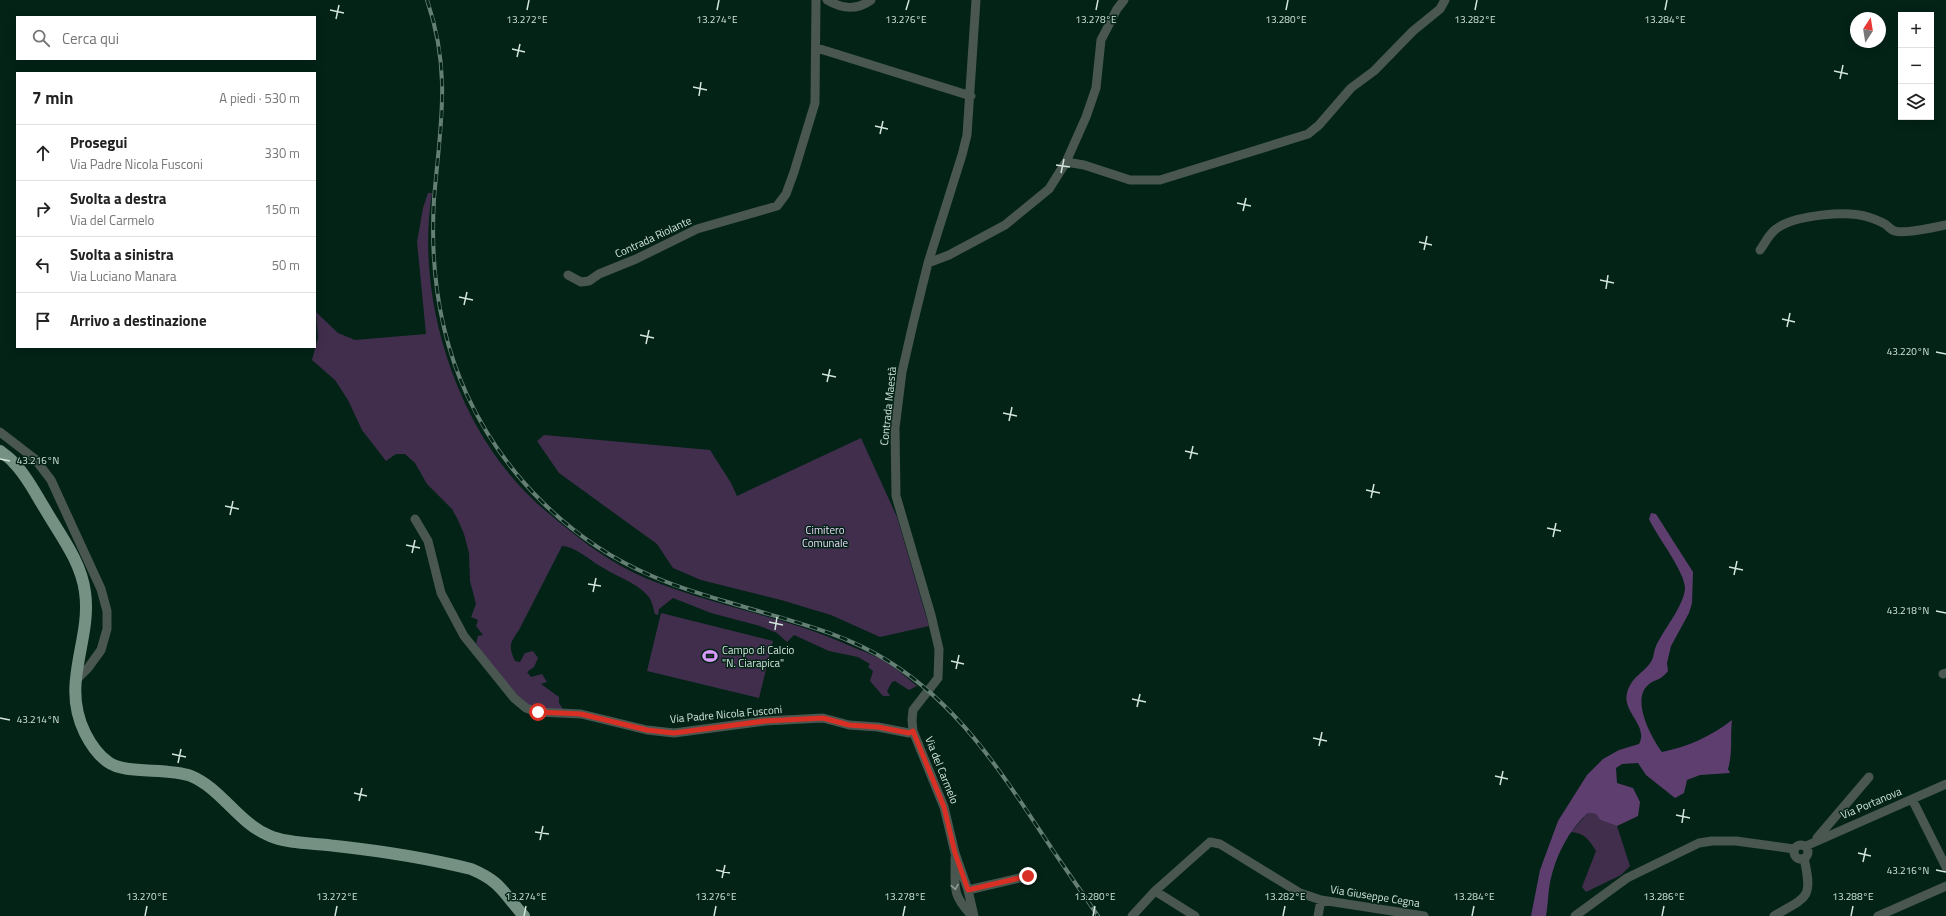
<!DOCTYPE html>
<html lang="it">
<meta charset="utf-8">
<style>
:root{--surface:#fff;--page:#f2f2f2;--text:#222;--muted:#767676;--line:#e0e0e0}
body{margin:0;font-family:"Titillium Web",sans-serif;background:var(--page);color:var(--text)}
.controls{position:absolute;right:12px;top:12px;display:grid;overflow:hidden;border-radius:0px;box-shadow:0 2px 10px #0003}
.controls button{width:36px;height:36px;display:grid;place-items:center;padding:0;border:0;border-bottom:1px solid var(--line);background:var(--surface);color:var(--text);font:20px sans-serif}
.compass{position:absolute;left:1850px;top:12px;width:36px;height:36px;border-radius:50%;background:var(--surface);box-shadow:0 2px 10px #0003;rotate:12deg}
.stop{position:absolute;width:12px;height:12px;margin:-9px;border:3px solid #d93025;border-radius:50%;background:#fff}
.stop.end{background:#d93025;border-color:#fff;box-shadow:0 1px 4px #0008}
.list{margin:0;padding:0;list-style:none}
h2{display:flex;justify-content:space-between;align-items:center;height:52px;margin:0;padding:0 16px;font-size:17px}
h2 small{font-size:13px;font-weight:400;color:var(--muted)}
.list li{display:grid;grid-template-columns:26px 1fr auto;gap:12px;align-items:center;box-sizing:border-box;height:56px;padding:0 16px;border-top:1px solid var(--line)}
.list b{display:block;font-size:15px;white-space:nowrap}
.list p{margin:0;font-size:13px;white-space:nowrap;color:var(--muted)}
.list em{font-size:13px;font-style:normal;color:var(--muted)}
.icon{flex:none;width:22px;height:22px;fill:none;stroke:currentColor;stroke-width:2;stroke-linecap:round;stroke-linejoin:round}
.map{position:relative;flex:none;width:1946px;height:916px;overflow:hidden}
.search{position:absolute;background:var(--surface);box-shadow:0 2px 10px #0003;left:16px;top:16px;width:300px;height:44px;display:flex;align-items:center;gap:10px;box-sizing:border-box;padding:0 14px;border-radius:0px;color:var(--muted);font-size:15px}
.panel{position:absolute;background:var(--surface);box-shadow:0 2px 10px #0003;left:16px;top:72px;width:300px;height:276px;border-radius:0px}
.map>svg:first-child{display:block}
.green{fill:#412e4d}
.forest{fill:#5e3e6f}
.lines{fill:none;stroke-linecap:round;stroke-linejoin:round}
.minor{stroke:#495750;stroke-width:9}
.major{stroke:#759183;stroke-width:12}
.rail-casing{stroke:#667f75;stroke-width:4}
.rail{stroke:#032317;stroke-width:2.5;stroke-dasharray:8;stroke-linecap:butt}
.oneway{stroke:#8e9e96}
.route{stroke:#d93025;stroke-width:5}
.ticks{fill:none;stroke:#d3e5dc;stroke-width:1.5}
.labels{text-anchor:middle;stroke-width:3;stroke-linejoin:round;paint-order:stroke}
.street-label{font-size:11px;fill:#d3e5dc;stroke:#032317}
.park-label{font-size:11px;fill:#eddafa;stroke:#032317}
.poi-label{font-size:11px;fill:#d3e5dc;stroke:#032317;text-anchor:start}
.ticks-label{font-size:10px;text-anchor:middle;fill:#d3e5dc;stroke:#032317;stroke-width:3;stroke-linejoin:round;paint-order:stroke}
</style>
<div class="map">
<svg width="1946" height="916" viewBox="0 0 1946 916">
<rect width="100%" height="100%" fill="#032317"/>
<path class="green" d="M428 193H432C416 291 451 409 517 483 533 501 550 515 569 530 596 552 625 571 658 583 720 607 787 618 848 645 862 651 878 656 890 665 900 671 908 679 917 686L909 690 895 681 892 682 887 691 890 696H883L870 681 873 671 868 667 870 664 858 657 829 651 794 635 787 642 777 633 760 626 711 613 673 598 659 609 658 615 655 614C653 608 652 600 648 596 636 582 615 576 600 566 588 559 576 547 562 546L519 630C510 643 508 646 515 661L520 662 525 653 533 651 538 658 534 667 527 672 531 677 542 674 547 682 541 684 559 697V703L564 711C555 711 545 711 536 709 515 702 488 662 476 643L478 636 483 635 476 626 478 620 471 617 476 604 470 581 469 553 464 534 458 520 452 509 427 484 415 463 405 454H396L386 461 362 430 348 400 335 380 312 360 318 338 316 312 338 333 355 340 426 334 417 242 423 208Z
M544 435 710 450 731 483 737 496 861 438 897 517 929 626 880 637 831 615 781 600 701 580 673 568 657 544 559 473 537 441Z
M661 613 773 641 759 698 647 671Z
M1588 813 1596 814 1600 820 1617 826 1630 866 1621 875 1586 892 1582 887 1596 851C1589 840 1585 833 1571 832Z"/>
<path class="forest" d="M1651 513 1656 514 1693 572 1692 603 1689 613 1671 646 1667 663 1668 671C1659 682 1656 678 1648 685 1631 700 1651 737 1662 752 1687 747 1712 736 1732 720 1730 736 1733 753 1728 769L1730 773 1700 775 1687 780 1684 793 1675 798 1646 775 1638 763 1622 764 1616 768 1617 783 1633 788 1640 802 1638 816 1617 826 1600 820 1596 814 1588 813C1568 831 1556 855 1550 882 1548 893 1548 905 1546 916H1531L1540 870 1558 821 1587 775 1603 759 1619 750 1639 744C1649 726 1622 712 1627 693 1632 675 1645 673 1652 660 1654 656 1654 650 1656 646 1664 629 1683 607 1685 589 1686 573 1656 535 1649 519Z"/>
<g class="lines">
<path class="minor" d="M827 0C842 9 856 11 871 0
M817 48 971 96
M1066 162 1084 165 1130 180H1160L1308 134 1319 125 1351 88 1374 71 1413 31 1440 9 1445 0
M1760 250C1765 243 1769 234 1776 229 1794 215 1848 210 1868 217 1874 219 1880 221 1885 224 1888 226 1891 230 1895 231 1903 234 1937 227 1946 225
M928 263 949 255 1005 225 1049 189 1066 162 1086 117 1096 88 1101 40 1117 9 1124 0
M568 275 581 282 589 281 599 274 636 259 697 229 777 206 786 194 794 172 815 103 816 0
M0 432 35 459 51 480 101 589 107 611V629L101 650 88 668 75 681
M415 519 428 541 441 593 464 636 514 698 526 708 537 712 581 714 647 730 674 733 765 721 823 718 849 725 878 727 909 733 913 731
M1943 674 1946 673
M1912 799 1946 867
M1817 838 1869 777
M1794 852a7 7 0 1 1 14 0a7 7 0 1 1-14 0Z
M1806 846 1946 784
M955 858C956 887 950 893 972 916
M968 890 1028 876
M1155 891 1195 916
M974 916 968 890 955 853 944 807 913 731 912 720 913 710 938 678 939 649 931 615 896 496 895 428 902 372 913 324 928 263 962 155 967 135 976 0
M1132 916 1155 891 1210 842 1220 844 1300 893 1321 900 1424 916
M1318 916 1321 900
M1575 916 1627 878 1699 843 1712 841H1736L1794 849
M1774 916C1808 896 1813 899 1804 858
M1878 916 1946 886"/>
<path class="major" d="M0 451C5 455 10 458 14 463 27 476 35 493 45 509 60 535 81 561 85 592 92 641 60 683 85 733 90 743 98 755 108 762 125 775 167 767 191 776 222 789 238 823 270 836 288 844 316 843 336 846 381 851 427 858 471 869 502 882 503 893 524 916"/>
<g class="rail-casing">
<path id="rail" d="M427 0C452 73 440 126 434 199 430 266 439 334 467 395 504 475 571 542 652 576 681 589 711 597 741 606 791 621 844 633 888 661 962 707 1005 778 1052 849 1067 871 1083 894 1098 916"/>
</g>
<use href="#rail" class="rail"/>
</g>
<defs><path id="oneway-chevron" d="M-2-3.5L2.5 0L-2 3.5" fill="none" stroke-width="1.6" stroke-linecap="round" stroke-linejoin="round"/></defs>
<use class="oneway" href="#oneway-chevron" transform="translate(955 887) rotate(80)"/>
<g class="lines">
<path class="route" d="M538 712 581 714 647 730 674 733 765 721 823 718 849 725 878 727 909 733 913 731 944 807 955 853 968 890 1028 876"/>
</g>
<path class="ticks" d="M330 10 344 13M527 10 529 0M717 10 719 0M906 10 909 0M1096 10 1098 0M1286 10 1288 0M1475 10 1477 0M1665 10 1667 0M336 19 339 5M512 49 525 52M517 57 520 44M1834 71 1848 74M1840 79 1843 65M693 87 707 90M699 96 701 82M875 126 888 129M880 134 883 121M1056 165 1070 167M1061 173 1064 159M1237 203 1251 206M1243 211 1246 198M1419 242 1432 245M1424 250 1427 236M1600 280 1614 283M1606 289 1608 275M459 297 473 300M464 305 467 292M1782 319 1795 322M1787 327 1790 313M640 335 654 338M646 344 649 330M1936 352 1946 354M822 374 836 377M827 382 830 369M1003 413 1017 416M1009 421 1012 407M1185 451 1198 454M0 459 10 461M1190 459 1193 446M1366 490 1380 493M1371 498 1374 484M225 506 239 509M230 515 233 501M1547 528 1561 531M1553 537 1556 523M406 545 420 548M412 553 415 540M1729 567 1743 570M1734 575 1737 561M588 584 601 586M593 592 596 578M1936 611 1946 613M769 622 783 625M775 630 777 617M951 661 964 664M956 669 959 655M1132 699 1146 702M1137 707 1140 694M0 718 10 720M1313 738 1327 741M1319 746 1322 732M172 754 186 757M178 763 181 749M1495 776 1508 779M1500 785 1503 771M354 793 367 796M359 801 362 788M1676 815 1690 818M1682 823 1684 809M535 832 549 834M540 840 543 826M1858 853 1871 856M1863 862 1866 848M716 870 730 873M1936 870 1946 872M722 878 725 865M145 916 147 906M335 916 337 906M524 916 526 906M714 916 716 906M903 916 905 906M1093 916 1095 906M1283 916 1285 906M1472 916 1474 906M1662 916 1664 906M1851 916 1853 906"/>
<defs>
<g id="stadium-bare" transform="scale(1.2)"><path d="M0-5a6.5 5 0 1 0 0 10a6.5 5 0 1 0 0-10ZM-3.5-1.8h7v3.6h-7Z" fill="#d79bf9" stroke="#032317" stroke-width="2.5" paint-order="stroke"/></g>
</defs>
<g fill-rule="evenodd">
<use href="#stadium-bare" x="710" y="656"/>
</g>
<g class="labels">
<g class="street-label">
<text transform="translate(653 237) rotate(-25)" y="4">Contrada Riolante</text>
<text transform="translate(888 406) rotate(-84)" y="4">Contrada Maestà</text>
<text transform="translate(726 714) rotate(-5)" y="4">Via Padre Nicola Fusconi</text>
<text transform="translate(942 770) rotate(68)" y="4">Via del Carmelo</text>
<text transform="translate(1871 803) rotate(-23)" y="4">Via Portanova</text>
<text transform="translate(1375 896) rotate(9)" y="4">Via Giuseppe Cegna</text>
</g>
<g class="park-label">
<text x="825" y="534">Cimitero<tspan x="825" dy="13">Comunale</tspan></text>
</g>
<g class="poi-label">
<text x="722" y="654">Campo di Calcio<tspan x="722" dy="13">"N. Ciarapica"</tspan></text>
</g>
</g>
<g class="ticks-label">
<text x="527" y="23">13.272°E</text>
<text x="717" y="23">13.274°E</text>
<text x="906" y="23">13.276°E</text>
<text x="1096" y="23">13.278°E</text>
<text x="1286" y="23">13.280°E</text>
<text x="1475" y="23">13.282°E</text>
<text x="1665" y="23">13.284°E</text>
<text x="1908" y="355">43.220°N</text>
<text x="38" y="464">43.216°N</text>
<text x="1908" y="614">43.218°N</text>
<text x="38" y="723">43.214°N</text>
<text x="1908" y="874">43.216°N</text>
<text x="147" y="900">13.270°E</text>
<text x="337" y="900">13.272°E</text>
<text x="526" y="900">13.274°E</text>
<text x="716" y="900">13.276°E</text>
<text x="905" y="900">13.278°E</text>
<text x="1095" y="900">13.280°E</text>
<text x="1285" y="900">13.282°E</text>
<text x="1474" y="900">13.284°E</text>
<text x="1664" y="900">13.286°E</text>
<text x="1853" y="900">13.288°E</text>
</g>
</svg>
<div class="controls">
<button>+</button>
<button>−</button>
<button><svg class="icon" aria-label="layers" viewBox="0 0 24 24"><path d="M12 4l9 5-9 5-9-5zM3 14l9 5 9-5"/></svg></button>
</div>
<svg class="compass" viewBox="-18 -18 36 36"><path d="M0-13l5 13h-10z" fill="#e53935"/><path d="M0 13l5-13h-10z" fill="#767676"/></svg>
<div class="stop" style="left:538px;top:712px"></div>
<div class="stop end" style="left:1028px;top:876px"></div>
<div class="search"><svg class="icon" aria-label="search" viewBox="0 0 24 24"><circle cx="10" cy="10" r="6"/><path d="M15 15l6 6"/></svg>Cerca qui</div>
<section class="panel">
<h2>7 min<small>A piedi · 530 m</small></h2>
<ul class="list">
<li><svg class="icon" aria-label="ahead" viewBox="0 0 24 24"><path d="M12 20V5M6 11l6-6 6 6"/></svg><div><b>Prosegui</b><p>Via Padre Nicola Fusconi</p></div><em>330 m</em></li>
<li><svg class="icon" aria-label="right" viewBox="0 0 24 24"><path d="M7 20v-9h11M14 6l5 5-5 5"/></svg><div><b>Svolta a destra</b><p>Via del Carmelo</p></div><em>150 m</em></li>
<li><svg class="icon" aria-label="left" viewBox="0 0 24 24"><path d="M17 20v-9H6M10 6l-5 5 5 5"/></svg><div><b>Svolta a sinistra</b><p>Via Luciano Manara</p></div><em>50 m</em></li>
<li><svg class="icon" aria-label="arrive" viewBox="0 0 24 24"><path d="M6 21V4h12l-3 4 3 4H6"/></svg><div><b>Arrivo a destinazione</b></div></li>
</ul>
</section>
</div>
